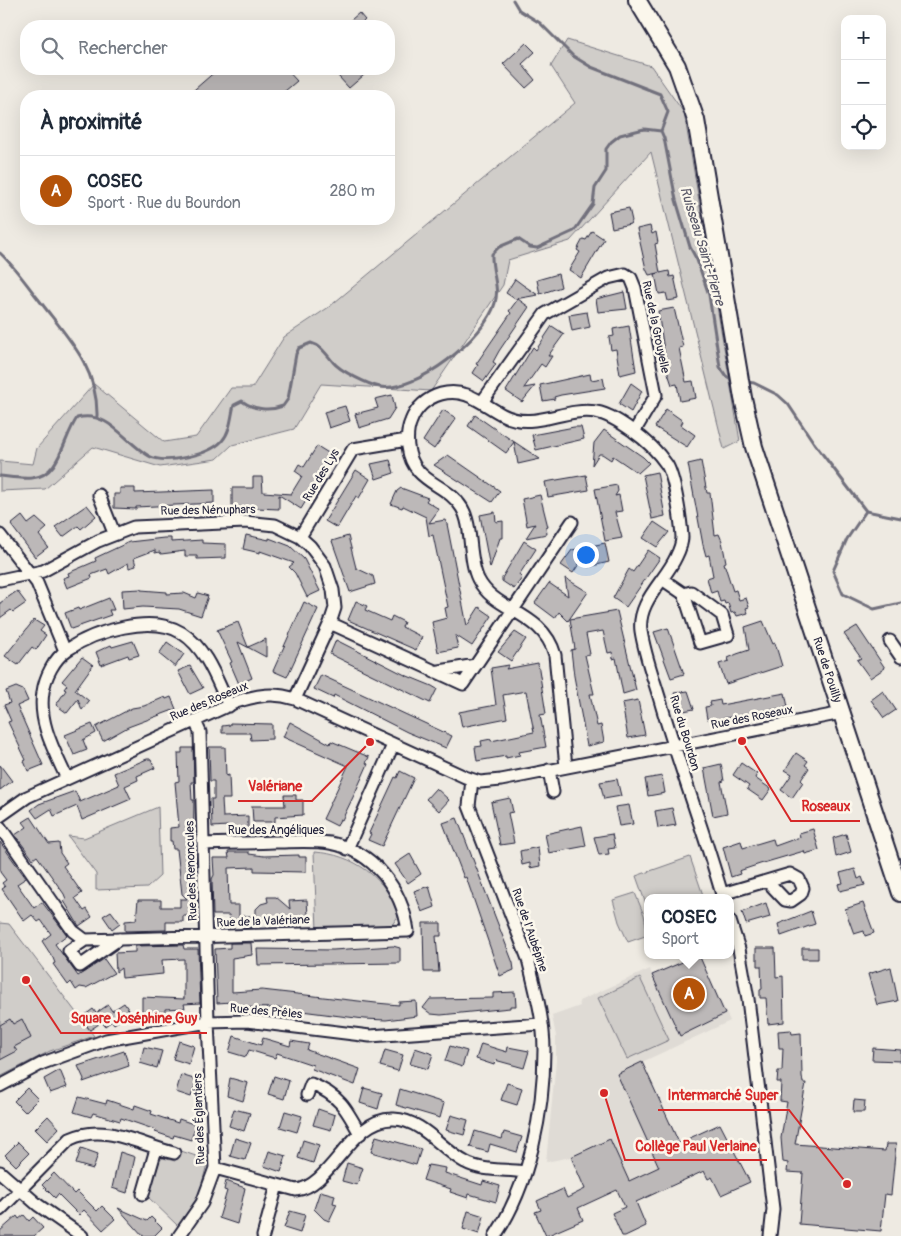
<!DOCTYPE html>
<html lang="fr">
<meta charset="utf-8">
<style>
:root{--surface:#fff;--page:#f6f6f7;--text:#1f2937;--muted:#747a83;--line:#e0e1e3;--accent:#b45309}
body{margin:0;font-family:Pangolin,sans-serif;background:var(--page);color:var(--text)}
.controls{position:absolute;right:15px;top:15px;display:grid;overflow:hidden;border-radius:10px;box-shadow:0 5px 20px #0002}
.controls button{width:45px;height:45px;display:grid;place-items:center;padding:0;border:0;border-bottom:1px solid var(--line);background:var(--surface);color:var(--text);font:25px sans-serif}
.you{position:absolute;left:585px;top:554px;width:18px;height:18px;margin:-12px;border:4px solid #fff;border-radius:50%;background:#1a73e8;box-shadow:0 0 0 8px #1a73e833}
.badge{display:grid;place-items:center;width:32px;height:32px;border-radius:50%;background:var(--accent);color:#fff;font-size:16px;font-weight:700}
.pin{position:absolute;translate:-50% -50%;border:2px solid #fff;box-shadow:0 1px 5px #0006}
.popup{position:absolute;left:644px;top:894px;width:90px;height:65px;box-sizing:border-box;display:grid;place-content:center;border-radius:10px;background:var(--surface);filter:drop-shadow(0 1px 4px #0005);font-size:16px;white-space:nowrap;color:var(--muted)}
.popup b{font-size:19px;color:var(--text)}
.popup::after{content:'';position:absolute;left:50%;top:100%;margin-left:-10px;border:10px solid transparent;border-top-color:var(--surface)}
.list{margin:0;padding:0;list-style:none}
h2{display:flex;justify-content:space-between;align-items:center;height:65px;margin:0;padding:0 20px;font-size:21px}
h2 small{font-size:16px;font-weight:400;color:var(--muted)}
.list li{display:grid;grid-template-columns:32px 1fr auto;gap:15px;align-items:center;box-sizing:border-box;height:70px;padding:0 20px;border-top:1px solid var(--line)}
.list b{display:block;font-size:19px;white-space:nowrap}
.list p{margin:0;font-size:16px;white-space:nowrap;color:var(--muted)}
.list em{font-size:16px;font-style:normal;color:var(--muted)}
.icon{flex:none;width:28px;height:28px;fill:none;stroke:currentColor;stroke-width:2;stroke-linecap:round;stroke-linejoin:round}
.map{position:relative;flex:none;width:901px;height:1236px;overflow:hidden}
.search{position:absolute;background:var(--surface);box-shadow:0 5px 20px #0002;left:20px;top:20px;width:375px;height:55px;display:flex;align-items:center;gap:12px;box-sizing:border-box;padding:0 18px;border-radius:20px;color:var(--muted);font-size:19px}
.panel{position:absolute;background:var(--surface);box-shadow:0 5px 20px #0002;left:20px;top:90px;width:375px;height:135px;border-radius:20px}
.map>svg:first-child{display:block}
.built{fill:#dfdbd5}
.green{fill:#d0cdc9;stroke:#797882}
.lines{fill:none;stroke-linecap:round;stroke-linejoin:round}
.stream{stroke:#716f7c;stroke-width:3}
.building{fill:#bcb8b8;stroke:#22223b}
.street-casing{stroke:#22223b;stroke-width:15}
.secondary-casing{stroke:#22223b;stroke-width:20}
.street{stroke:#fbf7ec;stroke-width:11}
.secondary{stroke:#fbf7ec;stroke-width:16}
.labels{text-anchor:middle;stroke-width:5;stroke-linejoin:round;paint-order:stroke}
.street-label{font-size:12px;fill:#22223b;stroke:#fbf7ec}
.water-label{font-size:14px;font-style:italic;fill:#575666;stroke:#fbf7ec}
.leader{fill:none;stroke:#d62828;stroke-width:2}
.callout-dot{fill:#d62828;stroke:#fbf7ec;stroke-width:2}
.callout-label{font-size:14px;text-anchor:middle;font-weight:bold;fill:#d62828;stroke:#fbf7ec;stroke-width:5;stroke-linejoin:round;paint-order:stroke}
</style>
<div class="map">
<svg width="901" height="1236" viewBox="0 0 901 1236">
<rect width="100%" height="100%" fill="#eeeae2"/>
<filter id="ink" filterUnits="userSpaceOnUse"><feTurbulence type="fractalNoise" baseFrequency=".02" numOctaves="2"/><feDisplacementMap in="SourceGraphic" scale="10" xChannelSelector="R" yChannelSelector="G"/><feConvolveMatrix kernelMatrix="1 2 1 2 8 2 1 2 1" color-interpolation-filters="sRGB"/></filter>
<g filter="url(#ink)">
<path class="built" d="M699 955 730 1021 642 1062 685 1155 695 1151 689 1138 720 1124 738 1158 732 1175 744 1170 750 1182 721 1195 713 1176 708 1179 704 1171 636 1202 646 1226 622 1236 612 1213 625 1207 617 1190 578 1208 590 1199 571 1157 546 1162 556 1061V1036L552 1016 580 1006 579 1001 650 969 652 975 688 957 692 958Z"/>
<path class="green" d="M567 40 651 66 684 113 740 441 724 449 651 152 570 241 508 260 503 285 431 391 321 384 294 429 232 445 217 459 160 467 93 447 45 489 0 491V461L33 464 37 448 94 384 164 442 196 437 231 388H252L284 337 329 307 575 103 551 66Z
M158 807 160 876 147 888 96 890V874L68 836 84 838Z
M314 852C354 854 386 878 399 915L389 929 317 931Z
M690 857 704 898H648V910L636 876Z
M635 893 644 915 648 935 628 942 619 922 613 900Z
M0 923 9 924 94 1036 50 1051 0 1077Z
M640 978 669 1040 627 1059 598 998Z
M178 1150 208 1160 199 1195 178 1226 148 1197 160 1160 163 1158 175 1161Z"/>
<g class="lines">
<path class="stream" d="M513 0 519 10 540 23 573 56 591 67 660 94 668 112 661 131
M0 253C15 267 26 284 39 300 67 337 98 367 97 416
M747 382 754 383 778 395 788 404 814 443 866 511 847 539 833 571 843 594 874 609 901 603
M0 476C10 477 22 479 32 478 60 476 63 438 77 418 109 410 124 442 149 456 165 465 209 455 222 441 231 431 231 416 234 405L242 401C254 410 270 411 283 406L288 399 296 354 299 348 311 343C322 346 326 354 333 362 340 371 369 385 380 387 416 393 486 337 495 303 500 287 491 271 492 254L499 247 518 239 530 247 537 248 574 231 593 204 595 188 606 171V149L611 142 620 135 644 129 661 131 664 138 676 200 690 247 697 260 709 295 720 367 726 376 735 381
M866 511 901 518"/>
</g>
<path class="building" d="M359 13 365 20 358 26H344Z
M526 43 535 52 522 64 535 80 526 88 503 64Z
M218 69H286L297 81 279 96H187Z
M346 69H371L349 88 338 76Z
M629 208 632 221 630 224 612 228 609 212Z
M650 226 652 234 656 232 658 243 655 244 660 273 669 271 670 277 674 276 679 299 668 301 666 293 659 294 655 274 659 273 649 275 646 269 637 229Z
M592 231 604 239 581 278 569 270 580 252 577 250 583 239 586 240Z
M558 274 561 287 540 294 537 280Z
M515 279 523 285 538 295 515 299 506 293Z
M624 292 627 309 598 312 596 299Z
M518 299 529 307 499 351 493 362 496 364 484 381 473 373 478 365 476 364 511 313 509 311Z
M674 308 683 347 679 348 686 382 693 381 696 398 680 401 677 384 672 385 667 370 658 311Z
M587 312 590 327 572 331 569 315Z
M552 326 564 334 548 356H552L545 367 541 364 524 388 535 386 522 402 506 391 533 347 536 350Z
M629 326 636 371 620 375 616 349 611 350 609 337 614 336 613 329Z
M590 374 591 380 603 378 605 388 561 395 554 397 555 399 543 401 540 385Z
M631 383 642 391 631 412 619 404Z
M392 395 395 408 388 419 359 428 355 414 378 408 375 399Z
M345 406 350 421 329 428 324 412Z
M666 409 683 421 681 425 695 435 687 447 655 427Z
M443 410 456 418 434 449 423 441Z
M475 415 498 431 540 459 518 464 514 442 506 453 468 426Z
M574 427H581L584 439 536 450 532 435Z
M604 430 643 457 649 463 638 473 613 456 611 460 602 454H599L592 465 594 443Z
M317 446 330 454 321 470 323 471 320 478 301 509 279 495V509L232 507V488H253V477H262L263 492 291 494 302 476 295 471 299 464 304 467Z
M448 455 500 491 492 502 434 465Z
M390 460 394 473 376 479 371 464Z
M701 461 707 493H710L715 535 719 534 722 541 726 562 724 563 733 591 736 590 739 600 746 598 749 607 746 608 748 613 737 616 735 612 731 613 728 603 725 604 724 601 720 602 717 591 711 593 707 578 713 576 709 555 706 556 703 545 688 464Z
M356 470 370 479 359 498 356 496 337 528 325 521Z
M657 472 665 516 652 519 643 475Z
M586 475 589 490 548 497 545 482Z
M617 485 618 491 615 496 619 495 622 511 615 512 622 538 605 541 595 489Z
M120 488H135V493L214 490V503L136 507V509L114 508V494H120Z
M401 488 428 498 426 501 439 509 429 523 445 520 447 524 467 626 479 607 492 616 472 646 455 635 458 648 438 652 432 622 447 618 445 608 448 607 433 535 429 536 426 517 403 506 402 508 391 504 397 491Z
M540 495 548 527H546L547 534 526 538 535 524 527 526 522 499Z
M87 505 96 516 81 529 78 526 63 537 55 527Z
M495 512 496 522 503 521V538H500L490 568 480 515Z
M22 516 28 524 36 518 47 528 39 535 48 547 35 557 11 525Z
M654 522 669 532 657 547 643 538Z
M246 535 269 540V538L290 546 304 559 320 591 307 597 295 573 289 567 294 563 260 551V553L243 549Z
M348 536 356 568 373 576 375 584 350 592 332 541Z
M164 538H171V542L202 540V543L226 544V558L197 559V556H185V551L161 554 160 552 155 553V550L134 558 136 566 129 568 128 563 109 574 107 569 91 575 92 578 67 588 63 578 69 576 68 573 96 561 95 558 129 542Z
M524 541 536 549 519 575 522 578 514 589 502 581V578Z
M605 543 609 562 588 567 585 555 573 573 561 565 572 550Z
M648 550 660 558 626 607 613 598 629 569 633 572Z
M565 578 588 592 568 621 559 612 555 618 535 603 549 583 568 596Z
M141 589V590L167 592V594L184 593 196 598 198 593 208 596 201 616 179 609 143 607 123 609 122 590Z
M17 591 26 603 13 612 11 610 0 618V603Z
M109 598 114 610H109L111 615 71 629 65 613 78 608 79 610Z
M356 601 367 606 365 610 390 621 392 616 404 622 402 627 422 637 416 650 348 620Z
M304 602 318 609 287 677 273 671Z
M617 611 636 690 623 694 616 658 613 659 612 652 608 653 603 631 586 634 590 654 585 655 594 694H590L597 726 601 725 604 742 587 746 574 676 571 650 575 649 570 619Z
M34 620 44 626 40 631 46 635 36 650 32 647 18 665 5 656Z
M763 621 773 644 775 643 782 666 726 684 719 664 729 661 728 658 737 654 749 650 745 627Z
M238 622 248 647 266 639V657L238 642 252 678 239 684 230 663 232 662 217 630Z
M857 626 885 668 870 678 857 660 861 658 844 634Z
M668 628 684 674 671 678 654 632Z
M515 632 526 639 511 661 498 652Z
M336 640 405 675 432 686 437 689 430 703 330 654Z
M133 641 139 655 129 658 128 655 101 665 96 652 111 645 112 647Z
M167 642 184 654 175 667 159 654Z
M82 657 93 665 75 690 89 701 82 710 78 699 67 713 56 705 66 690 64 689 67 685 62 681Z
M538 663 546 714 540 715 546 747 519 752 520 755 506 758V756L477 761 475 747 482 746 481 741 491 739V741L534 732 526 691 503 695 507 718 462 727 459 712 496 705 491 668 509 665 506 669Z
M190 666 203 688 190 694 178 671Z
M321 675 452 736 446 748 407 732 334 695 333 698 314 689Z
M16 687 23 690 28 701 17 706 43 765 28 771 24 761 26 760 8 722 11 721 4 705 10 703 6 691Z
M688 691 694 709 678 712 674 693Z
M883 691 896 710 884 718 871 700Z
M785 693 788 707 714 720 713 718 707 719 705 707 711 706 710 702 720 700 721 705Z
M165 697 166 699 171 697 176 709 128 727 103 741 96 727 132 708 144 706Z
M638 700 645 735 628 738 622 703Z
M290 722 330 744 331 741 369 757 366 763 368 764 355 793 342 820 340 819 337 826 323 819 348 766 283 737Z
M230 723 272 724V739L251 740 250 733H222V726L230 725Z
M92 724 96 733 83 740 87 750 74 755 65 735Z
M209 747H225L226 776 229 775 230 799H222L223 817 248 816V832H228V826L212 827 211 799H214V781H210Z
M182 748H193L194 782H191L192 800H194L193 860H196L198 916H183V922H166V930L125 931V921L136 920 138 900H161V907H180V899H187L182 894 177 849H173L172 841H170V828L179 827 175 782 179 781 178 753H182Z
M796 753 808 761 805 765 809 768 801 780 803 782 792 798 781 790 792 774 785 770Z
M147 759H151L155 768 137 776 138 780 125 786 131 799 82 820 77 806 54 816 51 809 37 818 31 810 39 804 75 791 80 802 119 785 114 773Z
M741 763 757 774 755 778 771 789 763 800 747 789 749 786 733 775Z
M721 764 724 781 721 782 727 813 713 816 704 768Z
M0 765 12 781 0 790Z
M400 771 414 778 382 846 368 840 371 834 369 833 395 777 397 778Z
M662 776 665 793 648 796 645 779Z
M617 779 621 796 604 799 600 782Z
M436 788 449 800 439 811 426 799Z
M284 795H296V800H303V815L275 817V822H253L252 806H285Z
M510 798 513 812 508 813 514 843 500 845 491 802Z
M629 805 633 824 619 826 615 807Z
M672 808 676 825 658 828 655 811Z
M31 817 49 844 59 843 60 853 67 863 63 866 82 893 75 898 84 911 87 909 92 917 79 926 64 901 66 899 64 894 37 856 33 859 15 835 27 827 23 822Z
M457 818 513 963 514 970 500 976 466 877 464 878 443 823Z
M582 826 586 846 549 853 545 834Z
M813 829 819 850 805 854 804 851 760 864 739 871 740 874 731 877 723 847 741 841 743 848 773 839 775 846 800 837 799 833Z
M612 834 615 848 608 849 609 854 599 855 594 837Z
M846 834 851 852 836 857 833 838Z
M0 842 26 878 17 884 34 908 42 902 67 935 55 944 78 976 104 959 114 973 86 988 80 987 76 990 71 982 68 985 53 964 55 963 53 958 42 941 51 934 41 920 38 922 32 915 24 921 2 889 5 887 2 883 6 880 0 872Z
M538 847 540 866 530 868V863L522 865 520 851Z
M228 852H249V854L264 856 299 855V857H306V872L254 871V867L228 868 229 905H239V920L230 921 229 915H213L212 879 214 875 213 858H229Z
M410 854 421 874 408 883 395 864Z
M855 869 858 879 862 877 865 885 840 891 838 884 843 883 840 873Z
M429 886 435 907 422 912 414 891Z
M267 897H276L290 909 289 901 307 900 308 915 301 916V918L256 919V909L261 904 268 902Z
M766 903 770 917 746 924 742 912Z
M863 903 874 933 865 936 864 931 854 934 845 909Z
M111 911 120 923 112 929 103 916Z
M811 911 815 924 781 936 778 924Z
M242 916H251V928H242Z
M423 923H441V936H436L439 972H424Z
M230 943H251L252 955 232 958V992L262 990 376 1003 399 1005V1002L416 1001 417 1016 386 1020 364 1019 278 1008 232 1007V1002L217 1003 215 949 230 948Z
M183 945 184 949H198L200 1003 184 1004 185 1008 165 1009V1012L142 1013V997L184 999V959L162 960 163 974 122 978 121 968 116 972 115 953 135 952V946Z
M393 946 400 948V963L258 965 257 949 333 950Z
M756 948H775L776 977 783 976 784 1022 768 1024 766 998H760V990L762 989 761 966H758V959H756Z
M802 948H818V959H802Z
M699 955 725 1014 680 1036 652 975Z
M891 967 898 1001 877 1005 868 974Z
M515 992 516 1006H510V1008L441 1015 431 1014 423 1008 430 999 493 998V993Z
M124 1003 133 1016 125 1021 123 1018 114 1024 112 1021 105 1026 102 1022 90 1030 81 1018 93 1009 96 1013 108 1005 112 1011Z
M10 1019 13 1024 22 1019 31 1038 14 1047 17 1051 0 1060V1025Z
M791 1030 792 1034 801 1033 802 1076 803 1083H806L795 1144 885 1151 886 1144H896L891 1195 885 1194 881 1231 799 1224 803 1173 787 1172 788 1163 783 1162 781 1138 787 1102 780 1101 781 1082H777L778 1071H782L783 1048H779L778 1031Z
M234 1036 261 1045 263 1038 290 1046 291 1041 309 1044 307 1050 360 1069 355 1085 312 1069 313 1065 277 1053 275 1058 249 1050 246 1057 229 1052Z
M179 1041 194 1046 189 1064 173 1059Z
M481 1044 507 1052 508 1047 529 1051 524 1068 495 1060 494 1065 476 1059Z
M450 1046 467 1051 462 1067 445 1061Z
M144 1047 162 1051 157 1068 140 1063Z
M415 1048 433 1054 428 1069 410 1064Z
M873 1048 901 1050V1061L872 1060Z
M385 1050 403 1055 398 1071 380 1066Z
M124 1051 129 1066 83 1082 84 1079 78 1066Z
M642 1062 679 1143 720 1124 750 1182 721 1195 712 1177 708 1179 704 1171 636 1202 646 1226 625 1236H622L612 1213 625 1207 617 1190 578 1208 583 1220 546 1236 535 1212 541 1210 537 1201 563 1189 567 1198 585 1189 571 1157 610 1139 629 1181 659 1167 617 1074Z
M60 1070 67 1087 50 1093 44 1079Z
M181 1075 197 1080 191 1097 176 1092Z
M274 1076 289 1081 284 1099 268 1094Z
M230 1078 248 1083 243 1101 227 1096Z
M507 1083 522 1088 517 1105 501 1100Z
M27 1088 38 1099 25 1112 14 1101Z
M364 1088 382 1093 378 1109 360 1103Z
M400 1089 444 1103 440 1118 396 1105Z
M79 1097 106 1104 107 1100 134 1109 135 1105 152 1111 151 1114 178 1123 179 1119 196 1125 191 1140 174 1135 173 1138 155 1132 156 1130 121 1118 120 1121 93 1113 91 1117 74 1112Z
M854 1100 865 1101 864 1112H853Z
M234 1109 250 1113 244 1131 229 1126Z
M318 1109 335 1115 331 1130 313 1125Z
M285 1111 302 1116 297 1132 280 1127Z
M451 1115 468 1120 464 1135 446 1130Z
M48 1116 59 1128 47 1141 35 1129Z
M475 1131 502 1139 504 1132 522 1137 517 1152 490 1144 488 1152 470 1147Z
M376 1136 421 1149 416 1165 371 1152Z
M235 1138 251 1143 245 1160 230 1156Z
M303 1140 319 1145 313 1163 298 1158Z
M18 1142 29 1153 16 1166 5 1155Z
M81 1148 98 1154 93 1169 76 1164Z
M269 1151 286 1156 281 1172 264 1166Z
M120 1152 135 1157 127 1193 112 1188Z
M347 1163 363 1168 357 1185 342 1181Z
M428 1165 446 1168 445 1173 482 1185 483 1181 500 1186 496 1202 469 1194 468 1198 450 1192 451 1189 423 1180Z
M54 1173 74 1194 77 1191 97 1211 102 1206 115 1219 103 1230 84 1210 79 1215 58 1194 55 1198 42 1185Z
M226 1181 245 1188 237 1224 219 1218 227 1191 224 1190Z
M320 1191 335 1195 333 1203 337 1204 329 1221 324 1219 314 1209Z
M118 1208 147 1221 151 1217 162 1228 154 1236H143Z
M290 1211 305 1215 300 1233 284 1228Z
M468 1211 484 1216 479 1234 463 1229Z
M24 1215 29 1221 33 1217 43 1228 34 1236H0V1231L17 1216 19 1219Z"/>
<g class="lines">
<g class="street-casing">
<path id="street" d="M482 402 545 314 608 278 625 274 631 278 635 288 656 395 634 432
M99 495 114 533
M0 535 37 583 65 651
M300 537 353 449 407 440
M662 579 684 594 700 643 728 635 722 615 691 592 684 594
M0 580 43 571 98 541 134 527 245 522 275 525 300 537 310 546 325 566 333 590 335 608 330 623 295 699
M330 623 463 684 572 522
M890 641 901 657
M434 672 476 665
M566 767 555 655C542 610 495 613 478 579 468 559 473 526 462 508 446 482 413 484 408 447 407 438 407 430 411 421 416 408 427 398 441 394 466 387 482 404 503 415 534 431 564 407 596 412 609 414 623 424 633 431 646 440 658 452 667 465 675 479 681 520 682 537 682 543 679 551 676 557 665 581 637 602 641 631 645 657 655 682 662 707 681 771 705 834 723 898
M549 770 553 792
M67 779C55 752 38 723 43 692 45 677 54 659 67 650 94 631 152 614 182 633 207 649 217 681 229 706
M472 780 469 806 528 959C535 988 544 1020 544 1050 544 1111 530 1184 495 1236
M0 816 27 797 236 702C257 695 274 692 295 699L465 777 480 782 501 780 842 713
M0 827 73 931 85 940 408 931C402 889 374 851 330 843 311 840 291 842 273 842 250 843 227 843 204 844
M347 849 393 745
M722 894 790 874 799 879 803 888 801 894 791 901 785 900 767 881
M730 921 739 949 748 999 773 1209 770 1236
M85 940 69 951 80 966 119 939
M0 1086 43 1063 106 1040 208 1022 247 1021 370 1036 541 1024
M307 1095 311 1084C339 1095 346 1108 360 1134
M215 1168 296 1190C332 1186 351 1117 394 1119 423 1120 442 1150 465 1162 483 1172 505 1169 524 1172
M0 1172 38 1205 82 1236
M143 1194 156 1149
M0 1210 70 1139C105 1122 140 1145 174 1153
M179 1236 202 1203 215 1168 208 1022 200 732 195 721
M263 1236 277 1185"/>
</g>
<g class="secondary-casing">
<g id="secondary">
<path id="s1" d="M637 0 677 66 696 120 743 398 754 447 901 893"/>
</g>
</g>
<use href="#street" class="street"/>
<use href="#secondary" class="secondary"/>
</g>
</g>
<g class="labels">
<g class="street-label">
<text transform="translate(656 327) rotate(78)" y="4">Rue de la Grouyelle</text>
<text transform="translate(321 475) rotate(-59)" y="4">Rue des Lys</text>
<text transform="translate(208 510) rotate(-1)" y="4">Rue des Nénuphars</text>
<text dy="4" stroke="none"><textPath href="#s1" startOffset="701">Rue de Pouilly</textPath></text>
<text transform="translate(209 701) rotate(-23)" y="4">Rue des Roseaux</text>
<text transform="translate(752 717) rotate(-11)" y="4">Rue des Roseaux</text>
<text transform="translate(685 733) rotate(73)" y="4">Rue du Bourdon</text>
<text x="276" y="834">Rue des Angéliques</text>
<text transform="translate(191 871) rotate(-92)" y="4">Rue des Renoncules</text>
<text transform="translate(263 921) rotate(-2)" y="4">Rue de la Valériane</text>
<text transform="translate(530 930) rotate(71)" y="4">Rue de l'Aubépine</text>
<text transform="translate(266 1011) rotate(5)" y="4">Rue des Prêles</text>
<text transform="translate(199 1119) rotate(-92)" y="4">Rue des Églantiers</text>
</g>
<g class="water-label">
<text transform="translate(703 246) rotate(73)" y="5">Ruisseau Saint-Pierre</text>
</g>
</g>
<path class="leader" d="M370 742L312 801H238M742 741L791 821H860M26 980L61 1033H207M847 1184L789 1110H658M604 1093L625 1160H767"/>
<g class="callout-dot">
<circle cx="370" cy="742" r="5"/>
<circle cx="742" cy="741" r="5"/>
<circle cx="26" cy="980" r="5"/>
<circle cx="847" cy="1184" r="5"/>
<circle cx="604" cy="1093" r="5"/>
</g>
<g class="callout-label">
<text x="275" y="791">Valériane</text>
<text x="826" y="811">Roseaux</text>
<text x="134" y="1023">Square Joséphine Guy</text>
<text x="723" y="1100">Intermarché Super</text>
<text x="696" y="1151">Collège Paul Verlaine</text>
</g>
</svg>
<div class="controls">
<button>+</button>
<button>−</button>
<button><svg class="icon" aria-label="locate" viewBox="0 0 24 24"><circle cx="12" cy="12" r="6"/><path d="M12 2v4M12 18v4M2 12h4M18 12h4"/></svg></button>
</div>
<div class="you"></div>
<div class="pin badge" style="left:689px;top:994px">A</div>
<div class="popup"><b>COSEC</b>Sport</div>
<div class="search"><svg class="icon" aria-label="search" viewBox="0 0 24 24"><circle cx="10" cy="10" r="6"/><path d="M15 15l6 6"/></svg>Rechercher</div>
<section class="panel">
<h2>À proximité<small></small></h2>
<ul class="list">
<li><span class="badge">A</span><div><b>COSEC</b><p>Sport · Rue du Bourdon</p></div><em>280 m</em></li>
</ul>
</section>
</div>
